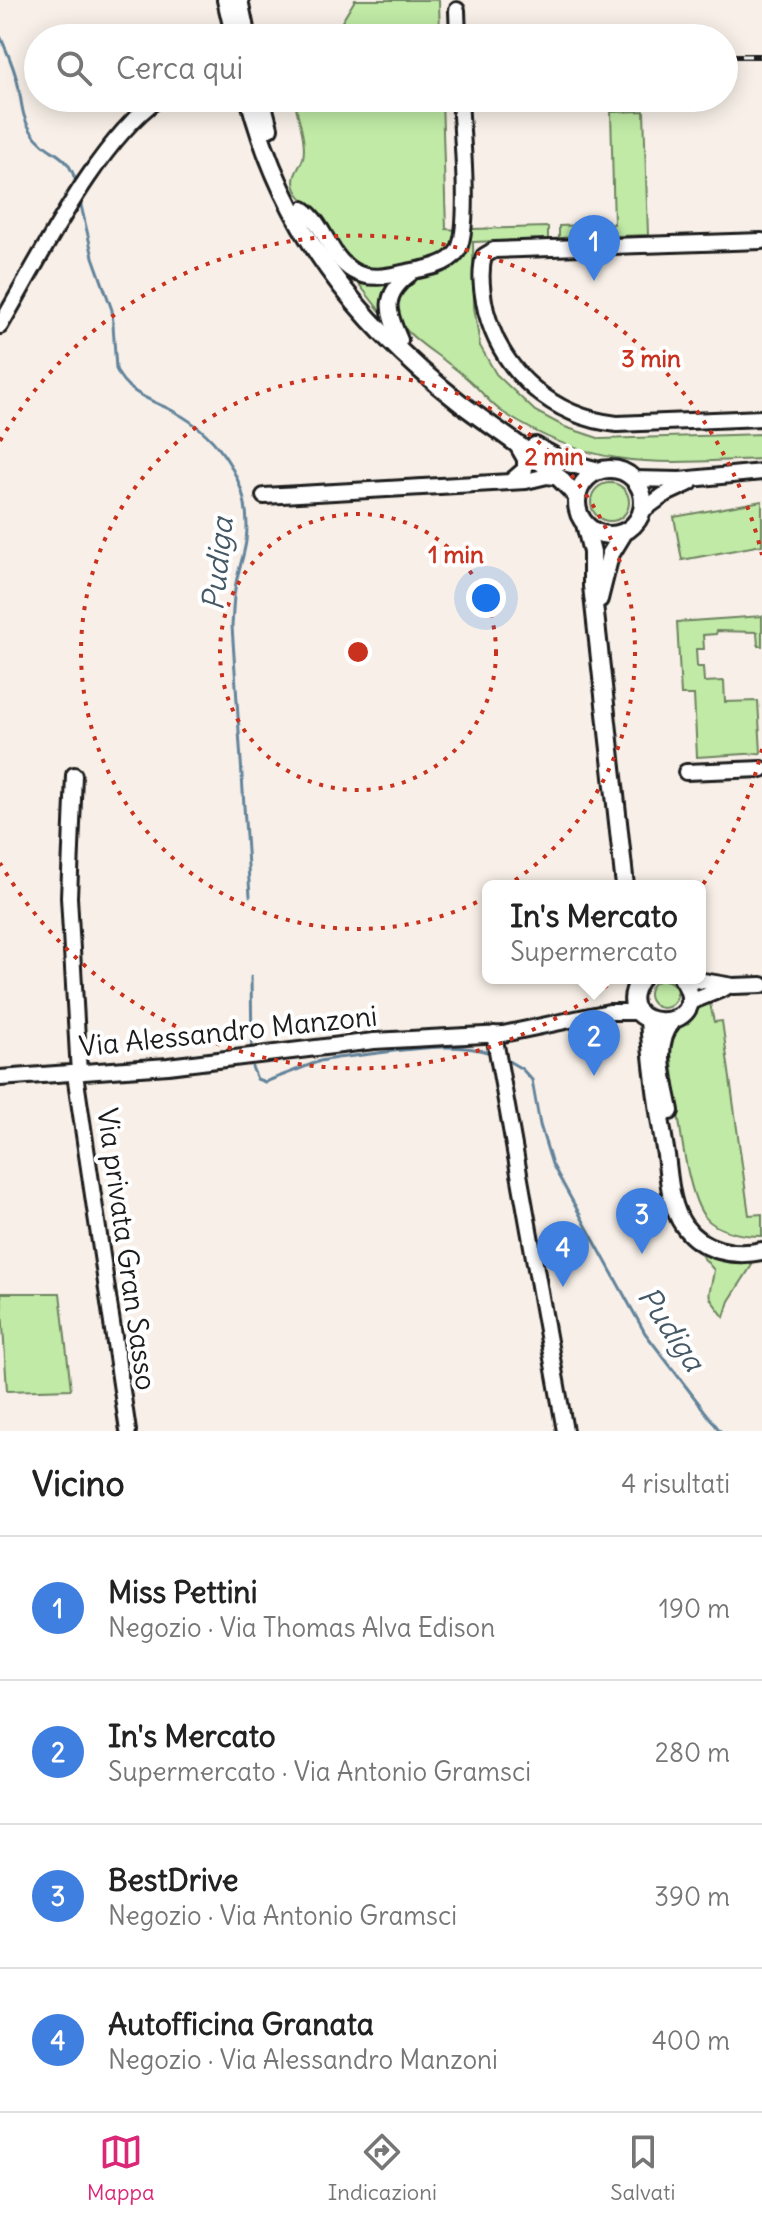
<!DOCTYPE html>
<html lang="it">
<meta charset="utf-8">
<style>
:root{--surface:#fff;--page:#f6f6f6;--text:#222;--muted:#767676;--line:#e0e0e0;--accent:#db2777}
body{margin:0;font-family:Delius,sans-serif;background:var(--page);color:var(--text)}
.you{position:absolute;left:486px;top:598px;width:28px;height:28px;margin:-20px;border:6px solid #fff;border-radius:50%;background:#1a73e8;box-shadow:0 0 0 12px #1a73e833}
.badge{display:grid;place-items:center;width:52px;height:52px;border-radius:50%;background:var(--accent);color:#fff;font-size:26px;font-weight:700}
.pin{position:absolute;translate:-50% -66px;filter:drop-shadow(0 2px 4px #0008)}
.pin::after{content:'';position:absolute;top:42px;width:28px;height:24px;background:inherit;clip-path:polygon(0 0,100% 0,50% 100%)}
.popup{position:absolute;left:482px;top:880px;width:224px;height:104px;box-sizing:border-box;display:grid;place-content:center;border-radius:12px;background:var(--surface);filter:drop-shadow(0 2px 6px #0005);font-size:26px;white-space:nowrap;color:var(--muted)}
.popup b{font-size:30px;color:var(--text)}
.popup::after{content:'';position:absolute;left:50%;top:100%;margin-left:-16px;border:16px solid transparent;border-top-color:var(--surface)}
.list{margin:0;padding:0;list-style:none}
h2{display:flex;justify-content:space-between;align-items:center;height:104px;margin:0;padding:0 32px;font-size:34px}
h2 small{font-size:26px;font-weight:400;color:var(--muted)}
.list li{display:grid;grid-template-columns:52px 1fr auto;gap:24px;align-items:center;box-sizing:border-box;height:144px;padding:0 32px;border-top:2px solid var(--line)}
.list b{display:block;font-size:30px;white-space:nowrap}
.list p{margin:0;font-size:26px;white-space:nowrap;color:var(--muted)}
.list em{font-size:26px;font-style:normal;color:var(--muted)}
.icon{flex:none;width:44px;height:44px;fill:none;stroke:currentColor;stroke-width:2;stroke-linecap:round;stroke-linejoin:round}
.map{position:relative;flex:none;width:762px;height:1431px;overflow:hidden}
.search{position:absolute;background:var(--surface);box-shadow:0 4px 20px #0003;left:24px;right:24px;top:24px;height:88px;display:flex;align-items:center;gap:20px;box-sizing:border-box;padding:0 28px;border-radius:44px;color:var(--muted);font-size:30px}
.sheet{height:680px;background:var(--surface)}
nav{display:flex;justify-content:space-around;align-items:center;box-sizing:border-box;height:112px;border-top:2px solid var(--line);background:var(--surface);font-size:22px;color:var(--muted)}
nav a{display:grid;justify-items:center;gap:4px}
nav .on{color:var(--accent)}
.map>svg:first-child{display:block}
.green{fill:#c0eaa6;stroke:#6e8361;stroke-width:2}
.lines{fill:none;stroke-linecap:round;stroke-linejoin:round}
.stream{stroke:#62839b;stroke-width:3}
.minor-casing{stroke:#1c1c1c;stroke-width:20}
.tertiary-casing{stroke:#1c1c1c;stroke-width:22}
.minor{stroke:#fff;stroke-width:14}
.tertiary{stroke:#fff;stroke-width:16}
.rail-casing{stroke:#1c1c1c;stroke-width:6}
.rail{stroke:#fff;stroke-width:3;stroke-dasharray:9;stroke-linecap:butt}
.ring{fill:none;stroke:#c8321e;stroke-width:4;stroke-dasharray:4 8}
.labels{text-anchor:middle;stroke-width:8;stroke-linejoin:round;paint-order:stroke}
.street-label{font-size:28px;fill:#1c1c1c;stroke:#fff}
.water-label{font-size:30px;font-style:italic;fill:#455866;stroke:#fff}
.centre{fill:#c8321e;stroke:#fff;stroke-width:4}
.ring-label{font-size:24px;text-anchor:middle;font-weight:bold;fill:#c8321e;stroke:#fff;stroke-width:8;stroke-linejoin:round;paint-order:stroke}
</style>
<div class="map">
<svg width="762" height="1431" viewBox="0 0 762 1431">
<rect width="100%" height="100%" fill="#f8f0e8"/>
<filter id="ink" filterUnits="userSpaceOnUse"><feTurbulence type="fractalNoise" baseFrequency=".0125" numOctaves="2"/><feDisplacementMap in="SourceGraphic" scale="16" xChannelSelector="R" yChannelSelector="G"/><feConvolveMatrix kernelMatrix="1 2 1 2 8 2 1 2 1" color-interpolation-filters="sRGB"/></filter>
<g filter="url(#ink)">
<path class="green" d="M355 0H439L440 38H332Z
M294 98H442L446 229 457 230C451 257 436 257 412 263 342 283 349 258 314 210 306 201 294 194 294 181 294 172 301 166 303 158 307 140 297 116 294 98Z
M644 111 648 235 559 238V226L614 224 611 112Z
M548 227V239L473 242 474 307 480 346 496 374 535 411 565 427 601 439 762 434V459C660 463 595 472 504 413 491 405 484 394 473 384 464 375 454 368 445 361 428 348 392 327 395 303 402 261 467 288 472 229Z
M355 279 390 281 383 312 380 311Z
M591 502a19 19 0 1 1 38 0a19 19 0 1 1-38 0Z
M762 501V545L682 560 674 517Z
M762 616V646H758L757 632 717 631 716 634 703 635 704 649H696L697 667H703L704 682 724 681 725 702 758 701 761 753 697 757 694 695H681L677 622Z
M649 994a14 14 0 1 1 28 0a14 14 0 1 1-28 0Z
M709 999 714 1022 722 1021 749 1215 762 1214V1236C744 1236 717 1232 705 1217 683 1191 675 1082 670 1044 675 1027 692 1005 709 999Z
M703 1248 747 1259 752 1265 729 1301 724 1317C702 1288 710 1301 714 1270L701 1255Z
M1 1293H60L71 1389 7 1391Z"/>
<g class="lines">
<path class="stream" d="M0 36C6 49 12 63 16 77 22 95 20 115 31 131 49 158 68 148 77 186
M80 201 93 257 112 310 116 369C126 393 151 400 173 411 221 436 253 486 246 541 244 557 237 573 235 589 233 601 233 614 232 626L250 896
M251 977 252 1047
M505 1059 522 1069 532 1080 540 1125 552 1164 645 1333 720 1431
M252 1067 257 1079 265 1082 320 1061 337 1058C384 1054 449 1038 494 1054"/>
<g class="minor-casing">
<path id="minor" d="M457 10 458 38
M303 209C325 224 329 257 353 271 370 281 389 276 407 272 423 269 447 266 457 252 472 231 461 128 460 98
M762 241 494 250 484 256C479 274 482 293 486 311 502 373 553 417 617 424L762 418
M0 326C41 257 95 144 159 98
M400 340C387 311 382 295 410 274
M633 479 680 480 762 472
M511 481 525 469V459L517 445
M264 496 526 481 547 476 561 478
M642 511 664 495 690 483
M686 772 762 769
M74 775 69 897 79 1074
M685 978 733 986 762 985
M688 1003 725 988
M494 1034 565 1431
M75 1074 128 1431
M0 1078 168 1066 374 1041 503 1034 609 1012H640"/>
</g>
<g class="tertiary-casing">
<path id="tertiary" d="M226 0 235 38
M239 0 247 38
M249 98C283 228 355 320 459 402 499 433 545 459 577 497
M261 98 269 128
M535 446 564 462 599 471
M577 502a33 33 0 1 1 66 0a33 33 0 1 1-66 0Z
M585 524 592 552V586L625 886
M599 599 610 555 624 532
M641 978C603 1036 721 1035 682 978
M649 1020C652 1066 658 1109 666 1155 669 1178 670 1206 684 1226 702 1251 734 1257 762 1251
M670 1111C665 1082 651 1045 673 1020"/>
</g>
<use href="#minor" class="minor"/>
<use href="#tertiary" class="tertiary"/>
<g class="rail-casing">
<path id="rail" d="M724 56H762"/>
</g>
<use href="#rail" class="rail"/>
</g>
</g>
<g class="ring">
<circle cx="358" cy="652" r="138"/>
<circle cx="358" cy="652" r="277"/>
<path d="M762 749A415 415 0 0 1 0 863M0 441A415 415 0 0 1 762 555"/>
</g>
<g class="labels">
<g class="street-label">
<text transform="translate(228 1031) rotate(-6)" y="10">Via Alessandro Manzoni</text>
<text transform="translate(127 1249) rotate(82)" y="10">Via privata Gran Sasso</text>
</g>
<g class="water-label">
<text transform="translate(218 564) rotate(-84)" y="10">Pudiga</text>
<text transform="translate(671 1329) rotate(56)" y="10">Pudiga</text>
</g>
</g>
<circle cx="358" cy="652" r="12" class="centre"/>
<g class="ring-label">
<text x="651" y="367">3 min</text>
<text x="554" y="465">2 min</text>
<text x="456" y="563">1 min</text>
</g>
</svg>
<div class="you"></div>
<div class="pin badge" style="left:594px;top:281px;background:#3f7fe0">1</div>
<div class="pin badge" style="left:594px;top:1076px;background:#3f7fe0">2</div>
<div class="popup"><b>In's Mercato</b>Supermercato</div>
<div class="pin badge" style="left:642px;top:1254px;background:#3f7fe0">3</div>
<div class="pin badge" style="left:563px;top:1287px;background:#3f7fe0">4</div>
<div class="search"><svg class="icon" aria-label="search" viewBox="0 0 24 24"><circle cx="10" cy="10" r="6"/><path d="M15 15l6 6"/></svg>Cerca qui</div>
</div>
<section class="sheet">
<h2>Vicino<small>4 risultati</small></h2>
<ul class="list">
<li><span class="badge" style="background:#3f7fe0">1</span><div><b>Miss Pettini</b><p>Negozio · Via Thomas Alva Edison</p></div><em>190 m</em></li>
<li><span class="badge" style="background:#3f7fe0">2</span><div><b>In's Mercato</b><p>Supermercato · Via Antonio Gramsci</p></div><em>280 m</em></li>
<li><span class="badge" style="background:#3f7fe0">3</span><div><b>BestDrive</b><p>Negozio · Via Antonio Gramsci</p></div><em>390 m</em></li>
<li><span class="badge" style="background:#3f7fe0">4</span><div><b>Autofficina Granata</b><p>Negozio · Via Alessandro Manzoni</p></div><em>400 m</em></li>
</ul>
</section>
<nav>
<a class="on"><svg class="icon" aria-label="map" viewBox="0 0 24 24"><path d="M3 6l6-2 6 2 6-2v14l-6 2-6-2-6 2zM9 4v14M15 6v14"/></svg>Mappa</a>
<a><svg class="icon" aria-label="directions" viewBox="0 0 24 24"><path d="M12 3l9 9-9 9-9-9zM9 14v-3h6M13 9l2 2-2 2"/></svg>Indicazioni</a>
<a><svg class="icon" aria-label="saved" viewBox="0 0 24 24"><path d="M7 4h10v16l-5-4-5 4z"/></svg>Salvati</a>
</nav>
